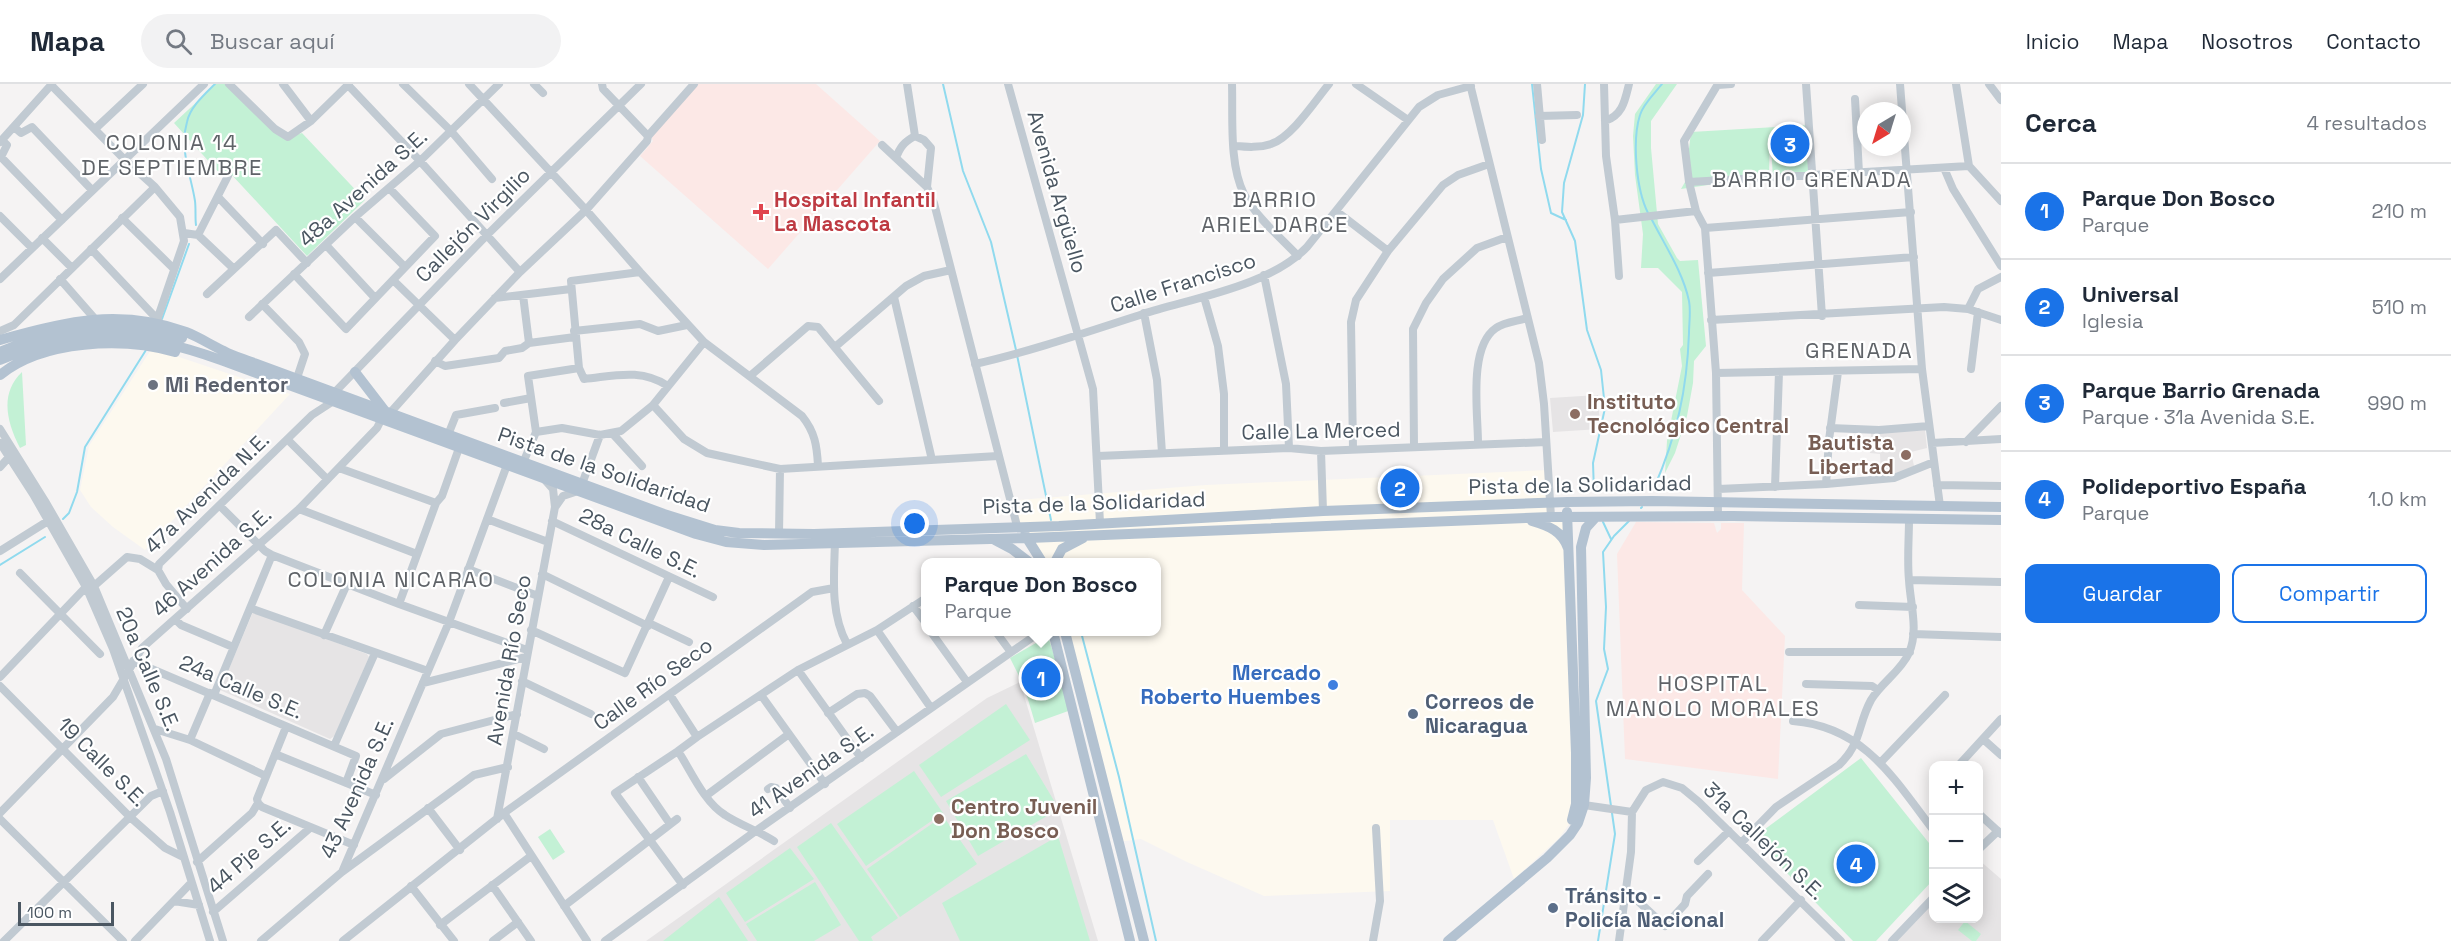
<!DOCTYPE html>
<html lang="es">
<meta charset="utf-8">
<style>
:root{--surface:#fff;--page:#f2f2f3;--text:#1f2937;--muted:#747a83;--line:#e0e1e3;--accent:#1a73e8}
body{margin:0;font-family:"Space Grotesk",sans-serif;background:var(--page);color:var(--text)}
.controls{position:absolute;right:18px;bottom:18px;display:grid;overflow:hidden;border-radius:12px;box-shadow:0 3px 15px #0003}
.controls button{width:54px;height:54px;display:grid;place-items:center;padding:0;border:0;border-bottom:2px solid var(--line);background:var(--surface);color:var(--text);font:30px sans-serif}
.compass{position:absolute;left:1857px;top:18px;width:54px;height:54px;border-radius:50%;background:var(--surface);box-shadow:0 3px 15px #0003;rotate:218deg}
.scale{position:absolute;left:18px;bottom:15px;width:96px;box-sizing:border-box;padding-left:6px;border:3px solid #4a5661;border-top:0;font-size:16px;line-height:21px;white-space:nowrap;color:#4a5661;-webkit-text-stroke:4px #fff;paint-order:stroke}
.you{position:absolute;left:915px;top:440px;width:21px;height:21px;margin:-15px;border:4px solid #fff;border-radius:50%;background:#1a73e8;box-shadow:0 0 0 9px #1a73e833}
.badge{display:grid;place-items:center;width:39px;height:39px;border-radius:50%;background:var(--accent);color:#fff;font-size:20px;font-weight:700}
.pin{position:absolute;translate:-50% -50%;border:3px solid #fff;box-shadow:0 2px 6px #0006}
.popup{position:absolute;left:921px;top:474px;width:240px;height:78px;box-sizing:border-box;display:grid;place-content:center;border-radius:12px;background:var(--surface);filter:drop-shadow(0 2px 4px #0005);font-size:20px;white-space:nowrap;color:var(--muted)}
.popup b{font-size:22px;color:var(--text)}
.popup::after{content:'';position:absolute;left:50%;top:100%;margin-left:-12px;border:12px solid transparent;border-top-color:var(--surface)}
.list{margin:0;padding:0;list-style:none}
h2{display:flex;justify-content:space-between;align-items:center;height:78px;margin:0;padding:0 24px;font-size:26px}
h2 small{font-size:20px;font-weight:400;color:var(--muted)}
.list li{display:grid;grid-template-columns:39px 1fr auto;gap:18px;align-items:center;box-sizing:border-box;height:96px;padding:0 24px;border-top:2px solid var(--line)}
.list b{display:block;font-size:22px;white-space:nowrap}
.list p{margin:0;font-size:20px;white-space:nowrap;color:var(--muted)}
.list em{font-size:20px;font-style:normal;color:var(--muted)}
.actions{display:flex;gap:12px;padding:18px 24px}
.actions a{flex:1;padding:14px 0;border:2px solid var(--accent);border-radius:12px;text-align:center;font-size:21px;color:var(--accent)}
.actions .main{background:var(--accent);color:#fff}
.icon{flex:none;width:33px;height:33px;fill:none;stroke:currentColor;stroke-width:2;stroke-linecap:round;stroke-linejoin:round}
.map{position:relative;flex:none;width:2001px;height:857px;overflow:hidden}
header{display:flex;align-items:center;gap:36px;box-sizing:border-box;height:84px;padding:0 30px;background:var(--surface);border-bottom:2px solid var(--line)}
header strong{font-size:28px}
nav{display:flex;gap:33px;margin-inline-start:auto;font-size:21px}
.search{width:420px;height:54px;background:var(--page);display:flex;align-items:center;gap:15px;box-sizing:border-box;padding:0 21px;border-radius:33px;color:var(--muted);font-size:22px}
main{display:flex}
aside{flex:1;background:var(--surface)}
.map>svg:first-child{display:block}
.commercial{fill:#fdf9ef}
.education{fill:#e6e4e5}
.medical{fill:#fce8e6}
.green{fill:#c3f1d5}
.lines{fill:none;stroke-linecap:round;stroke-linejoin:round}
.stream{stroke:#90daee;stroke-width:2}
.minor{stroke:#c1cad2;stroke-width:8}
.major{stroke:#b3c2d1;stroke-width:10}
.health-dot{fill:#e0444e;stroke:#fff;stroke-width:2}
.worship-dot{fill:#6b7280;stroke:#fff;stroke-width:2}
.education-dot{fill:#8d6e63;stroke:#fff;stroke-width:2}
.shop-dot{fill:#3f7fe0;stroke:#fff;stroke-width:2}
.service-dot{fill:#5c6f8a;stroke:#fff;stroke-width:2}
.labels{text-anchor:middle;stroke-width:4.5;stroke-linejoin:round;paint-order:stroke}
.street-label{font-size:21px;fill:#4a5661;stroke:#fff}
.health-label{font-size:21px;font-weight:bold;fill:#be3a42;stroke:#fff;text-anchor:start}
.worship-label{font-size:21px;font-weight:bold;fill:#5b616d;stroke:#fff;text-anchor:start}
.education-label{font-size:21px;font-weight:bold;fill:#785e54;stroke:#fff;text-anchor:start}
.shop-label{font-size:21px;font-weight:bold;fill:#366cbe;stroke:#fff;text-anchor:end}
.service-label{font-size:21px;font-weight:bold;fill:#4e5e75;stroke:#fff;text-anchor:start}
.neighbourhood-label{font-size:22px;letter-spacing:1.5px;fill:#5f6368;stroke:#fff}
</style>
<header>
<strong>Mapa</strong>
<div class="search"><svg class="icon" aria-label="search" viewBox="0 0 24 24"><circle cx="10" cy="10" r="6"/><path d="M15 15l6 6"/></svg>Buscar aquí</div>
<nav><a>Inicio</a><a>Mapa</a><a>Nosotros</a><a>Contacto</a></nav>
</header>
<main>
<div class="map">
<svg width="2001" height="857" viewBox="0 0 2001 857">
<rect width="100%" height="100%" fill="#f5f3f3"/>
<path class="commercial" d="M152 264 290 310 145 466 113 443 91 423 80 406 89 362Z
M1548 386 1551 433H1568L1572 736 1559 754 1514 795 1493 736H1390V807L1264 812 1187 778 1141 755 1118 758 1064 548H1156V478H1041L1017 442 1018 416 1206 401Z"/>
<path class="education" d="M1598 311 1600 345 1553 348 1550 314Z
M1925 346 1927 364 1911 368 1914 382 1891 392H1881L1880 370 1870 369 1871 349Z
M253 528 367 570 369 573 336 651 330 655 220 606Z
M1020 598 1098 857H646L987 614Z
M1979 776 2001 795V857H1896L1933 817 1934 834H1978Z"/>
<path class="medical" d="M695 0H816L880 57 768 185 640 72 653 57 650 51Z
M1636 438 1714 439 1717 449 1721 445V439H1744L1742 506 1785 552 1778 695 1625 675 1617 470Z"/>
<path class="green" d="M216 0H233L274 43 292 52 302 49 365 116 307 172 230 89 222 92 174 39Z
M1656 0H1677L1651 37V64L1658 140 1677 174 1680 177 1698 176 1706 262 1694 277 1693 299 1687 332 1675 369 1665 389 1667 357 1682 282 1680 265 1683 261 1682 208 1658 184H1641L1643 150 1635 91 1633 52 1635 30Z
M1808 41 1812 92 1773 94 1770 46 1769 92 1681 105 1685 98 1691 48Z
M22 288 26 361 20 364C6 337 0 309 22 288Z
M1048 552 1071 626 1035 639 1024 602 1010 574Z
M1006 620 1030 656 941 713 919 681Z
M1026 670 1059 725 978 772 946 717Z
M1861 674 1933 764V796L1876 857H1853L1753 754Z
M914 687 943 729 866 782 837 740Z
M943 732 977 780 900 833 867 785Z
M831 739 898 834 871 853 873 857H859L797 763Z
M550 745 565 768 553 776 538 753Z
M1058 752 1090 857H960L942 819Z
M790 764 814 795 745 838 726 809Z
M815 798 841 841 814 857H757L746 840Z
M719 813 748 857H663Z
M1965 837 1981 850 1976 857H1972L1958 846Z"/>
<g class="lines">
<path class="stream" d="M943 0 963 87 991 158 1016 266
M1532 0 1541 85 1551 129 1566 136
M1585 0 1583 31 1564 99 1562 128 1575 157 1587 246 1601 286 1605 324 1593 379 1594 408
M1648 129C1636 105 1632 56 1640 31 1643 20 1655 9 1662 0
M1651 134C1664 160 1683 188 1689 217 1691 227 1689 239 1689 249 1687 306 1677 351 1654 404
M196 141C195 134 196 125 195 117 191 91 179 65 187 38 190 23 205 10 215 0
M162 235 189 160
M1017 271 1051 436
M1641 424 1642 423
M63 435 69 429 77 408 85 363 146 266
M1603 438 1611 455
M0 481 45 453
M1081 548 1119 693 1156 857
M1598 857 1615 750 1596 617 1608 585 1604 565 1606 523 1603 468 1614 452 1629 437"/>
<path class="minor" d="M229 0 275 45 288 53 311 37 349 0
M283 0 311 37
M403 0 451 47 492 95
M469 0 586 126 640 188 704 258 802 332C815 348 817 362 818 382
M534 0 543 9
M602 0 603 5 648 52
M907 0 915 52
M1008 0 1093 305 1100 439
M1232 0C1233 33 1229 81 1244 110 1256 133 1280 153 1298 172
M1356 0 1408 36
M1470 0 1539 279 1544 320 1551 433
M1537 0 1542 56
M1604 0 1606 72 1615 136 1696 127
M1806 0 1822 232
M1900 0 1922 285 1940 422
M1956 0 1969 82
M1989 0 2001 16
M51 1 125 76 155 103 180 133 184 157 156 239
M348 1 420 77 520 188
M1718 1 1731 0
M1855 15 1859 89
M1539 32 1577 31
M1605 37C1623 31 1625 16 1629 0
M14 43 21 49 32 43 92 106
M95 45 143 0
M2 56 7 61 1 73 62 136
M0 58 52 0
M882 61 927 103 934 119 1017 442
M1234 62C1247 63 1259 64 1271 60 1292 53 1315 17 1329 0
M896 74C900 63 904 58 915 52L924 56 931 64 927 103
M1944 84 1953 105 2001 182
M1689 98 1969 82 2001 117
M219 114 263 160
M1336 127 1388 167
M0 132 32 164
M355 133 405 183
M122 134 174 185
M1615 136 1619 192
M1705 144 1911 128
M184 149 198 151 234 185
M198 151 228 92
M42 154 72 184
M326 161 375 214
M91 165 158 236
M1708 189 1914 173
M294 190 346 245 435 152 389 104
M1264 191 1286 300 1289 364
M0 195 204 0
M60 195 95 235
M393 196 455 256
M207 210 276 146 307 179
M523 211 529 259
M894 213 932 376
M1204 213 1218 262 1224 310V366
M495 214 571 205
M262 220 299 258 305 270 297 294
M1968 225 1978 205 2001 193
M1144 229 1157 296 1162 369
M249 233 355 133 420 77 499 0
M1711 236 1944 223 1968 225 2001 236
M0 247 14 241 155 103
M574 247 640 240 658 247 687 241
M835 263 906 202 924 192 951 186
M435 277 445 282 499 274 505 267 522 264 529 259 575 253
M975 280C1032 267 1087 248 1143 230 1193 214 1270 202 1307 163L1419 23 1438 11 1471 2
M579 284 584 295C615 292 640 284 668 302
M1971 285 1978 228
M1716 289 1922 285
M750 292 808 242 818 243 879 317
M335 308 486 152 641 0
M504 319 531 314
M653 321 684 355 707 369 780 385 998 372
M390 329 455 256 520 188 586 126 647 57 648 52 694 0
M1830 344 1879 346 1929 342
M0 345 45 417 94 502 166 675 223 857
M536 348 562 344 600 351 621 347 653 321 704 258
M612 349 642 382
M448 351 456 331 495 324
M288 356 327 395
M1966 358 2001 322
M0 359 33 410 86 503 113 565 170 728 210 857
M1478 359C1478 329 1468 263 1496 244 1504 238 1518 237 1527 234
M1932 359 2001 355
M1414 363 1413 245 1426 219 1443 195 1477 164 1507 153
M1353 365 1351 238 1356 216 1388 167 1443 101 1458 91 1489 80
M1321 367 1323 427
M1098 372 1289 364 1321 367 1546 358
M523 379 536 348 528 292 579 284 571 197 640 188
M0 383 10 372
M339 384 436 419
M582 400 600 351
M1826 400 1829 356 1838 288
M1937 401 2001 402
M1775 403 1779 288
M1718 405 1826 400 1894 394 1934 378
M220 422 265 467 272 471 399 520 527 566
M556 422 563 412 578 407
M299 425 417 470
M1718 432 1716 289 1705 144 1696 127 1689 98 1684 57 1718 0
M487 435 548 458
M552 437 713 513
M779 450 780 385
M835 458C834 492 830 529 847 560
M0 467 48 437
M468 485 538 512
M158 486 159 480 312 331 332 318
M158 486 166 500 187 525
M20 489 100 570
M542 490 648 542
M1909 496 2001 498
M94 502 127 473 140 475 158 486
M399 520 436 419 442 412 459 364
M1859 521 1913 523
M913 522 926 539
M250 524 428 587
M175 535 181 541 233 563
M649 539 689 558
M531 546 625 589 669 493
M877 546 931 624
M931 548 967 598
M996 548 1010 567
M1913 550 2001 553
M324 551 347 500
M1789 568H1910
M133 577 356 672 346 699
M798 586 861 674
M0 593 86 503
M522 597 591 630
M423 599 526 573
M1806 600 1872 602 1878 606
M0 602 130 733 165 764 183 773
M214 611 272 471
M670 611 697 653 678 667C691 687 704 718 725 731 740 741 759 747 774 757
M761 611 825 700
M828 629 857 610 865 609 870 612 897 648
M1793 637C1865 643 1894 695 1934 747
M155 645 190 656 266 692
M514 650 544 665
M697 653 798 586 877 546 926 514
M1983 655 2001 671
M190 656 210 609
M334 662 375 569
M678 667 615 709 683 801
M275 670 376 711
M1881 678 1945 611
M1958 682 2001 635
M638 693 670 740
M384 695 441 650 517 630
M768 705 771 703 776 704 790 724
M707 711 789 650
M258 719 262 723 354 761
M1584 721 1632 728
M428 724 460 766
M0 729 113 613 142 564 299 425 377 344 381 336
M504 729 587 857
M1978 729 2001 750
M0 735 123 857
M497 735 555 423 553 405 545 396
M1741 759 1776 723 1839 681C1862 659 1857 642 1871 616 1881 599 1901 587 1909 569 1919 547 1910 518 1909 496 1907 476 1909 455 1909 435
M1978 766 1998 747
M1698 777 1729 747
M197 778 252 729 258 719 257 715 286 643
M342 788 474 691 508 683
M492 801 531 857
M411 802 454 857
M1626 806 1665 842 1685 820 1687 812 1708 790
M174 817 199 821
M564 822 677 735
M213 828 310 744
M440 841 531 772
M4 857 151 712 163 707
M135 857 191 799
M261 857 342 788 449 538 507 381
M343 857 504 729 812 508 834 504
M493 857 518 838
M605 857 757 746 1040 548
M1373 857 1380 817 1376 744
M1619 857 1631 768 1632 728 1646 706 1663 698 1682 704 1699 718 1841 857
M1762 857 1801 816
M1892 857 1934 813"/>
<path class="major" d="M0 256C65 237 121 224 186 248 199 253 211 261 224 267 233 272 244 275 254 279L664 430 715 446 739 449 814 450 1059 442 1323 427 1567 418 1652 417 2001 423
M0 268C57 243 122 236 182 254
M0 276C81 241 140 247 221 276L696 450 726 458 764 461 1029 454 1551 433 1733 432 2001 436
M355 288 385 327
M0 291C43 256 123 253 175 268
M1567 428 1576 669V720L1572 736
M1532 437C1549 442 1562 447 1568 464
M1025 451 1042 478
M995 456 1012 465 1029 478
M1055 478 1062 465 1083 454
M1053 548 1130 857
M1065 548 1144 857
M1448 857 1547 774 1570 751 1578 739 1584 721 1586 694 1581 463 1586 444 1596 433"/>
</g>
<path class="health-dot" d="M758 119h6v6h6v6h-6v6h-6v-6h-6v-6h6z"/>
<circle class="worship-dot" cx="153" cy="301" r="6"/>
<g class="education-dot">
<circle cx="1575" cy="330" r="6"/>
<circle cx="1906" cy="371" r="6"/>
<circle cx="939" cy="735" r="6"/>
</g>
<circle class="shop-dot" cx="1333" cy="601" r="6"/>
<g class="service-dot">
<circle cx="1413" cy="630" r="6"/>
<circle cx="1553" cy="824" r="6"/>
</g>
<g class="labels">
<g class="street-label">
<text transform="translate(363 104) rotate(-42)" y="7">48a Avenida S.E.</text>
<text transform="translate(1057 108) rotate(74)" y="7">Avenida Argüello</text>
<text transform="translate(473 141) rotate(-45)" y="7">Callejón Virgilio</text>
<text transform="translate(1183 199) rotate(-18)" y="7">Calle Francisco</text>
<text transform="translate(1321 347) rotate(-1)" y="7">Calle La Merced</text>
<text transform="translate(604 386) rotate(19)" y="7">Pista de la Solidaridad</text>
<text transform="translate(1580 401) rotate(-1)" y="7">Pista de la Solidaridad</text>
<text transform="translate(207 409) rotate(-44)" y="7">47a Avenida N.E.</text>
<text transform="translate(1094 419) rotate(-2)" y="7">Pista de la Solidaridad</text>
<text transform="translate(640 459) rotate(26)" y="7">28a Calle S.E.</text>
<text transform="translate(212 478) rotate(-42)" y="7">46 Avenida S.E.</text>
<text transform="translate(509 576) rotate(-80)" y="7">Avenida Río Seco</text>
<text transform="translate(148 585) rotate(67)" y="7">20a Calle S.E.</text>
<text transform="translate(653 600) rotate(-36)" y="7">Calle Río Seco</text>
<text transform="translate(241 603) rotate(23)" y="7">24a Calle S.E.</text>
<text transform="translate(102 678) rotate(45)" y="7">19 Calle S.E.</text>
<text transform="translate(811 687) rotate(-35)" y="7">41 Avenida S.E.</text>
<text transform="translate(357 704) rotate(-66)" y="7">43 Avenida S.E.</text>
<text transform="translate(1764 757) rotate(44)" y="7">31a Callejón S.E.</text>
<text transform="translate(249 772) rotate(-41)" y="7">44 Pje S.E.</text>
</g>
<g class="health-label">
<text x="774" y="123">Hospital Infantil<tspan x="774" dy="24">La Mascota</tspan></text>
</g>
<g class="worship-label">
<text x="165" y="308">Mi Redentor</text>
</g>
<g class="education-label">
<text x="1587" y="325">Instituto<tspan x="1587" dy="24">Tecnológico Central</tspan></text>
<text x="1894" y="366" text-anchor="end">Bautista<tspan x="1894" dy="24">Libertad</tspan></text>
<text x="951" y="730">Centro Juvenil<tspan x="951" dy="24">Don Bosco</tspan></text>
</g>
<g class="shop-label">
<text x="1321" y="596">Mercado<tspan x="1321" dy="24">Roberto Huembes</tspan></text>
</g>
<g class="service-label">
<text x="1425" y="625">Correos de<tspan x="1425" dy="24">Nicaragua</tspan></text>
<text x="1565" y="819">Tránsito -<tspan x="1565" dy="24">Policía Nacional</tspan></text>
</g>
<g class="neighbourhood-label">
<text x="172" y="66">COLONIA 14<tspan x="172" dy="25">DE SEPTIEMBRE</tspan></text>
<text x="1812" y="103">BARRIO GRENADA</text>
<text x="1275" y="123">BARRIO<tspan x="1275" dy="25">ARIEL DARCE</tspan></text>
<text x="1859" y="274">GRENADA</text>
<text x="391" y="503">COLONIA NICARAO</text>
<text x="1713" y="607">HOSPITAL<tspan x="1713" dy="25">MANOLO MORALES</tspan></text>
</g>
</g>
</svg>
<div class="controls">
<button>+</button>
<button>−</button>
<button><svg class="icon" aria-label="layers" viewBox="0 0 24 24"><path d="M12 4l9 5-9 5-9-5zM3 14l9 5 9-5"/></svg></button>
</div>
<svg class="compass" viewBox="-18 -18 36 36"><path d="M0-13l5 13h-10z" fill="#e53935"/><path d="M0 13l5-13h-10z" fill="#747a83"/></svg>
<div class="scale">100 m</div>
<div class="you"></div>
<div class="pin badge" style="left:1041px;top:594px">1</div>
<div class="popup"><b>Parque Don Bosco</b>Parque</div>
<div class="pin badge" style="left:1400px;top:404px">2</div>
<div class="pin badge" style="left:1790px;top:60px">3</div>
<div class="pin badge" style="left:1856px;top:780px">4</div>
</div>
<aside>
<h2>Cerca<small>4 resultados</small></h2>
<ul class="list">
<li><span class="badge">1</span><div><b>Parque Don Bosco</b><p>Parque</p></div><em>210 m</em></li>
<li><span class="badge">2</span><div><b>Universal</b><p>Iglesia</p></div><em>510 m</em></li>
<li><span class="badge">3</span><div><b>Parque Barrio Grenada</b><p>Parque · 31a Avenida S.E.</p></div><em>990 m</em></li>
<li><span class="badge">4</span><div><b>Polideportivo España</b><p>Parque</p></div><em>1.0 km</em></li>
</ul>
<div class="actions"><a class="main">Guardar</a><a>Compartir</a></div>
</aside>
</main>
